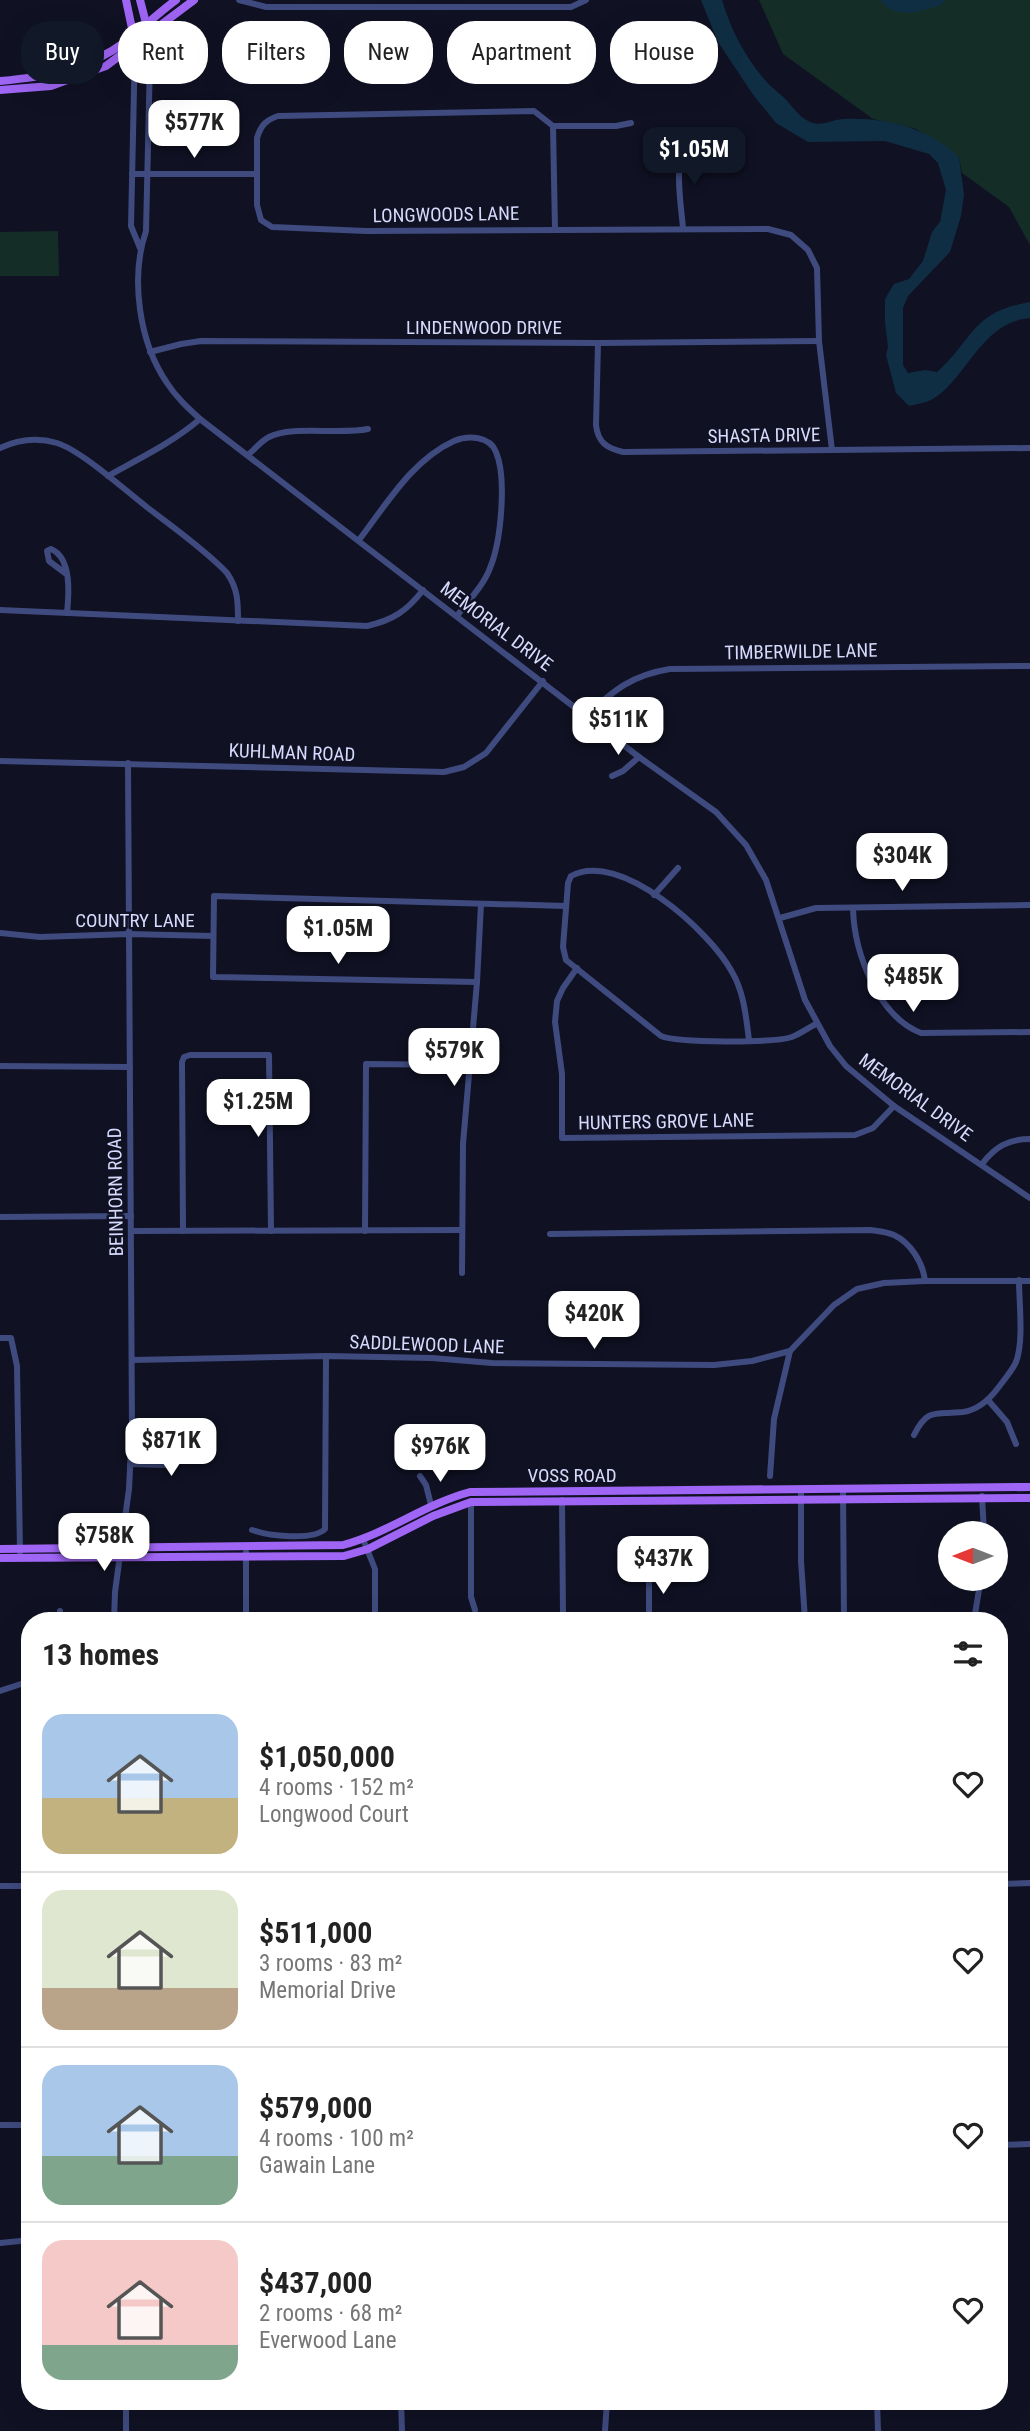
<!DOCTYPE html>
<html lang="en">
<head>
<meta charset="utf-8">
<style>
  :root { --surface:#fff; --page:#f2f2f2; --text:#222; --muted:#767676; --line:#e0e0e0; --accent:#111827 }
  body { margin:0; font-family:"Roboto Condensed",sans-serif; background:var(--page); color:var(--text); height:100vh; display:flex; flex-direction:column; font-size:26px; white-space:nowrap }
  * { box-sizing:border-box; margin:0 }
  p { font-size:23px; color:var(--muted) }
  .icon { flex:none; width:38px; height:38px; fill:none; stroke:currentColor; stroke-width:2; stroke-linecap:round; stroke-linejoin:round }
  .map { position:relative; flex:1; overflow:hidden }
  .side { position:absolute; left:21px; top:1612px; width:987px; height:798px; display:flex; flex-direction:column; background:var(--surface); border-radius:28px; box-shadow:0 7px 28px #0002 }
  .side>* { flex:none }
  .top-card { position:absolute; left:21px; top:21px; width:989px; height:63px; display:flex; gap:14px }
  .needle { width:46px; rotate:270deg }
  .fabs { position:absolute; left:938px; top:1521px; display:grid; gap:14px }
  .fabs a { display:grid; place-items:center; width:70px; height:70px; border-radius:50%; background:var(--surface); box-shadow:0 7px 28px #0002; font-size:35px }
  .price { position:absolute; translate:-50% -60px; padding:0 16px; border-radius:14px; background:#fff; color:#222; font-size:23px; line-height:46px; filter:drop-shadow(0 2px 4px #0008) }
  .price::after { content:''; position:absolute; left:50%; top:42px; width:21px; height:16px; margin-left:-10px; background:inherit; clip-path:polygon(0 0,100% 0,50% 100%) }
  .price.on { background:var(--accent); color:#fff }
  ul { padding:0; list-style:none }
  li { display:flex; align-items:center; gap:21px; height:175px; padding:0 21px }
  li+li { border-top:2px solid var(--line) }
  li span { display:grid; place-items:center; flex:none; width:196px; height:140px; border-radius:21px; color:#555 }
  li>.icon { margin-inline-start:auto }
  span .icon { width:84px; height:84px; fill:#fffc; stroke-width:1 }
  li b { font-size:30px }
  h2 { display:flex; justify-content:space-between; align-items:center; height:84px; padding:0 21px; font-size:30px }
  .tag { padding:0 24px; border-radius:28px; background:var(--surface); box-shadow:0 7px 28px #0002; font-size:24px; line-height:63px }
  .tag.on { background:var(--accent); color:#fff }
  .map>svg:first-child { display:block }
  .green { fill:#142d26 }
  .water { fill:#102e43 }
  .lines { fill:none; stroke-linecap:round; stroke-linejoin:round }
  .minor { stroke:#3f4b7f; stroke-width:6 }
  .major { stroke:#9f65f4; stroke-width:8 }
  .labels { text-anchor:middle; stroke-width:5; stroke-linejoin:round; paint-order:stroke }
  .street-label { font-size:19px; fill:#d6dafc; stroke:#101123 }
</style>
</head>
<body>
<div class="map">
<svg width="1030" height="2431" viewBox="0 0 1030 2431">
  <rect width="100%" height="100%" fill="#101123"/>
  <g class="green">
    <path d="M759 0H1030V245L1009 207 962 173 959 157 916 129 873 119 783 54Z"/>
    <path d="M58 231 59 276H0V232Z"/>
  </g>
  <g class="water">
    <path d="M701 0H722C731 30 745 57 765 80 772 89 782 94 789 103 795 110 802 120 813 123 823 126 834 119 844 119 886 117 928 128 959 157L964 195 961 216 950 252 908 296 903 308V365L908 373 925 370 937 372C976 337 970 313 1030 302V318C980 322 967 380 931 400 925 403 916 404 909 406L896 393 886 355 888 347 885 322V299L894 284 909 279 923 261 932 232 940 222 946 190 938 163 929 154 885 141 808 142 776 123 754 96 718 42Z"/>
    <path d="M880 0H945L941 5C920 11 896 21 880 0Z"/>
  </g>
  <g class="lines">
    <g class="minor">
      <path d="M239 0 266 7H571L586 0"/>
      <path d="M148 33 150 60 146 231C130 278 139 342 167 383 176 397 188 408 200 419L639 757 716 812 746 845 766 880 805 1000 830 1046 846 1066 894 1106 1030 1198"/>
      <path d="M135 44 131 226 140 248"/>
      <path d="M553 126H616L631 123"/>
      <path d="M132 174H256"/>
      <path d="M683 228C681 203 672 157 690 138"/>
      <path d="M555 229 553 126 534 111 278 116C266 120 261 125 257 138V205L261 220 272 227 366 231 768 229 791 235 808 250 817 268 819 341 832 450"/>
      <path d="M598 343 596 425C598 443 607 448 623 452L1030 448"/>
      <path d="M150 352 181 344 201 341 598 343 819 341"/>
      <path d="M0 448C19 439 37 437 57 443 82 451 126 491 148 508 175 529 204 549 227 573 238 589 238 602 238 621"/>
      <path d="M248 455C255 449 261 441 269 437 291 425 340 435 368 429"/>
      <path d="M108 476C140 458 172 443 200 419"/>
      <path d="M359 540C386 505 412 460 454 441 468 435 490 436 496 452 507 478 501 542 490 568 484 585 468 601 457 616"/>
      <path d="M65 573 49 561 47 551 51 549C72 558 69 594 67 613"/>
      <path d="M0 610 367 626C393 620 407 611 423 590"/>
      <path d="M587 715C614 690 632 675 670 669L1030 666"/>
      <path d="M0 761 444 772 464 767 486 753 543 681"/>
      <path d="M612 776 623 771 639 757"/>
      <path d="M654 895 678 868"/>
      <path d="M853 908C854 951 877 1016 921 1033L1030 1032"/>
      <path d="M780 918 816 908 1030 905"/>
      <path d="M0 933 40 937 129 934 213 936"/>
      <path d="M577 968 563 988 557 1001 555 1022 562 1074V1138L855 1135 873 1128 894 1106"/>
      <path d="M477 982 213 977 214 896 566 906"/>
      <path d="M749 1040C746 1017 744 992 732 972 711 932 619 849 571 876L568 883 563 947 566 960 661 1036C677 1043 775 1043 792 1037 800 1034 808 1028 816 1024"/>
      <path d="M0 1066 130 1067"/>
      <path d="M982 1164C995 1147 1008 1139 1030 1139"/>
      <path d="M0 1217 131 1216"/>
      <path d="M132 1231 462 1230"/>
      <path d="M183 1231 182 1062 184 1057 190 1055H269L271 1231"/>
      <path d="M365 1231 366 1064 469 1065"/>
      <path d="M550 1234 871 1230C878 1231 888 1232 894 1235 911 1243 923 1263 925 1281"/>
      <path d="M462 1273 463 1144 477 982 481 904"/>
      <path d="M0 1338H11L17 1366 20 1552"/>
      <path d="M132 1360 326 1356 432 1358 492 1363 714 1365 752 1361 790 1351 834 1305 857 1289 884 1283 925 1281H1030"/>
      <path d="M988 1400 1007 1422 1016 1444"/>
      <path d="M914 1435C928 1407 936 1415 963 1412 977 1410 989 1400 998 1388 1004 1380 1012 1371 1016 1362 1024 1341 1019 1303 1019 1280"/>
      <path d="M130 1464 167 1465 176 1456 182 1442"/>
      <path d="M420 1476 426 1485 431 1505"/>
      <path d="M770 1476 774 1419 790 1351"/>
      <path d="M843 1488 844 1620"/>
      <path d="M801 1489V1561L805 1620"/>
      <path d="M982 1496 984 1533"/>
      <path d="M562 1500 563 1614"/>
      <path d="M471 1502V1597L475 1610"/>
      <path d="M252 1530C268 1536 313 1541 325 1529L326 1356"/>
      <path d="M363 1539 375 1569V1620"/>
      <path d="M60 1611V1620"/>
      <path d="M114 1620 115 1592 129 1489 132 1429 128 763"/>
      <path d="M246 1620V1552"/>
      <path d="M649 1620V1581L652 1568"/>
      <path d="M974 1620 981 1578"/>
      <path d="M0 1691 30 1681"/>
      <path d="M999 1884 1030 1883"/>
      <path d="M0 1886H30"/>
      <path d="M0 2125H30"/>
      <path d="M999 2145 1030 2144"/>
      <path d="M0 2243 30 2240"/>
      <path d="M401 2401 402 2431"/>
      <path d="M877 2401 878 2431"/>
      <path d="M126 2431V2401"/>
      <path d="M605 2431 607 2401"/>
    </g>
    <g class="major">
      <path d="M126 0 134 38"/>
      <path d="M140 0 147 27"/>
      <path d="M0 81C45 77 88 70 125 42 142 29 158 13 176 0"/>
      <path d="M0 90 51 86 106 66 194 0"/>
      <path d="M0 1549 343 1545C388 1533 425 1504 470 1492L1030 1487"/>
      <path d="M0 1558 344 1556 368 1549 433 1516 471 1502 1030 1498"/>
    </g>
  </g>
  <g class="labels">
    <g class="street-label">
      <text transform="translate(446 214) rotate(-1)" y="7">LONGWOODS LANE</text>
      <text x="484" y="334">LINDENWOOD DRIVE</text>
      <text transform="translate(764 435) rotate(-1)" y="7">SHASTA DRIVE</text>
      <text transform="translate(497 626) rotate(37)" y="7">MEMORIAL DRIVE</text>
      <text transform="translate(801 651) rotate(-1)" y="7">TIMBERWILDE LANE</text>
      <text transform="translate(292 752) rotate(2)" y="7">KUHLMAN ROAD</text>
      <text x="135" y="927">COUNTRY LANE</text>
      <text transform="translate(916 1097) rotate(36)" y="7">MEMORIAL DRIVE</text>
      <text transform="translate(666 1121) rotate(-1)" y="7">HUNTERS GROVE LANE</text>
      <text transform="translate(115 1192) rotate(-91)" y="7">BEINHORN ROAD</text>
      <text transform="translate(427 1344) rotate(2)" y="7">SADDLEWOOD LANE</text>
      <text x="572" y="1482">VOSS ROAD</text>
    </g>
  </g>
</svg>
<div class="fabs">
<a><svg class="needle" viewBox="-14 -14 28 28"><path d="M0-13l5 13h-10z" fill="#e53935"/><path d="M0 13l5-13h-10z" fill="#767676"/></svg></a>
</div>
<b class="price" style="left:194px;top:160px">$577K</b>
<b class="price on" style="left:694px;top:187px">$1.05M</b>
<b class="price" style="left:618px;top:757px">$511K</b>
<b class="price" style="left:902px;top:893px">$304K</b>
<b class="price" style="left:338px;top:966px">$1.05M</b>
<b class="price" style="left:913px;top:1014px">$485K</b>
<b class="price" style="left:454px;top:1088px">$579K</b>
<b class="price" style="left:258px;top:1139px">$1.25M</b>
<b class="price" style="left:594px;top:1351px">$420K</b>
<b class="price" style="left:171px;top:1478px">$871K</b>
<b class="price" style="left:440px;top:1484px">$976K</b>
<b class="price" style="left:104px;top:1573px">$758K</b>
<b class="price" style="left:663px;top:1596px">$437K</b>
<div class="top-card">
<a class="tag on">Buy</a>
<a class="tag">Rent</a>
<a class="tag">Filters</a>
<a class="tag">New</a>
<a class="tag">Apartment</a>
<a class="tag">House</a>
</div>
<section class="side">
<h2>13 homes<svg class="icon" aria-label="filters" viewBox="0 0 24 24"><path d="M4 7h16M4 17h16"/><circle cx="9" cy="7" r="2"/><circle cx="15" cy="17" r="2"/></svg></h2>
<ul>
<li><span style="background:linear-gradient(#a9c7e8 60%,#c2b280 0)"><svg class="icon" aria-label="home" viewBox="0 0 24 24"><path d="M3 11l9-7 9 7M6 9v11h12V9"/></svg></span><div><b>$1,050,000</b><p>4 rooms · 152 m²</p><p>Longwood Court</p></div><svg class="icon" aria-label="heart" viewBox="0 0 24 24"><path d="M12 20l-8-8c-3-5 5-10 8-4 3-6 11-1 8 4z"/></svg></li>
<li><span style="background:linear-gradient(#dfe7d0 70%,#b9a48a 0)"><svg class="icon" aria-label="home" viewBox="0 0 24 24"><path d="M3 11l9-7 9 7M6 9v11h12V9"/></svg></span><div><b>$511,000</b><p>3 rooms · 83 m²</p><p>Memorial Drive</p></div><svg class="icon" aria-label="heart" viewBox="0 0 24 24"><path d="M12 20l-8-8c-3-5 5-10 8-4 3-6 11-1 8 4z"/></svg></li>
<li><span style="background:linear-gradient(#a9c7e8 65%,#7fa58c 0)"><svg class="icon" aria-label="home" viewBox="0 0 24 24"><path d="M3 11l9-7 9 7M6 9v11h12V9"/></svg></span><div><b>$579,000</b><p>4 rooms · 100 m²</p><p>Gawain Lane</p></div><svg class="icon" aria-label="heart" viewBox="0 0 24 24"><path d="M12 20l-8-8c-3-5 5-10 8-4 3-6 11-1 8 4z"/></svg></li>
<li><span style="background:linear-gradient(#f6c9c9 75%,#7fa58c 0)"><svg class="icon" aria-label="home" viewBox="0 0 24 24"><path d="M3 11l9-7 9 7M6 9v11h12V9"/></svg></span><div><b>$437,000</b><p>2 rooms · 68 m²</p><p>Everwood Lane</p></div><svg class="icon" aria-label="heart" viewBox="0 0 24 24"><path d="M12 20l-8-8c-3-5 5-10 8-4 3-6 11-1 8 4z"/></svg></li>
</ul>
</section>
</div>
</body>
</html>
